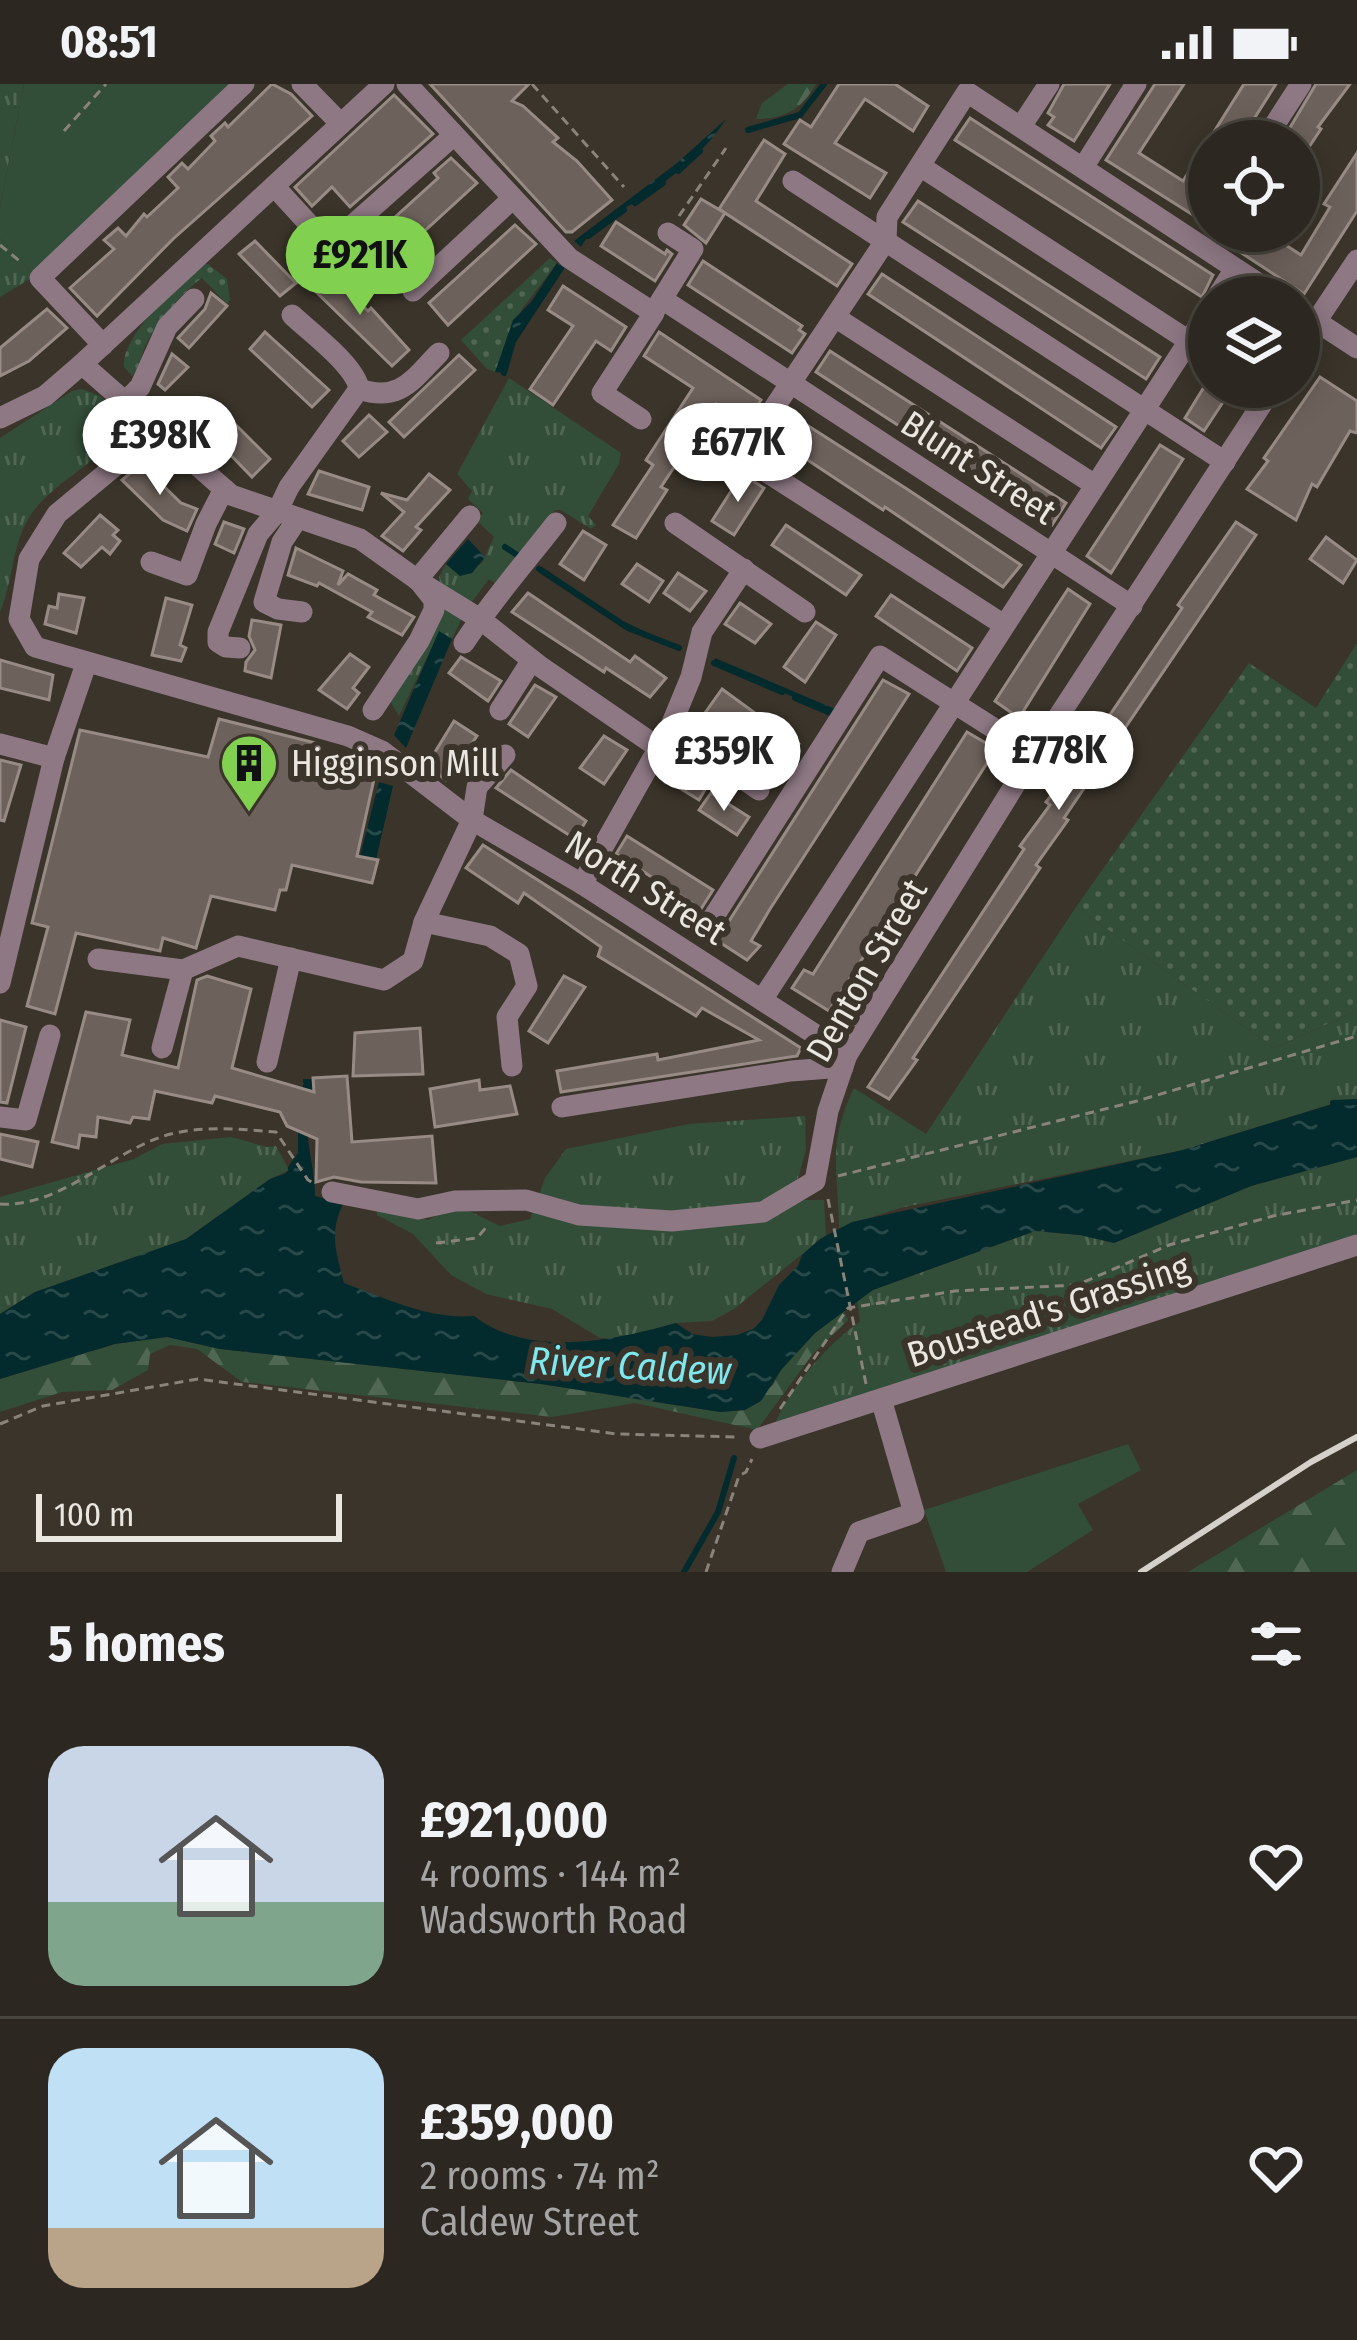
<!DOCTYPE html>
<html lang="en">
<head>
<meta charset="utf-8">
<style>
  :root { --surface:#2c2720; --page:#342f29; --text:#f1f3f6; --muted:#a6a5a5; --line:#48443e; --accent:#81d050 }
  body { margin:0; font-family:"Fira Sans Condensed",sans-serif; background:var(--page); color:var(--text); height:100vh; display:flex; flex-direction:column; font-size:45px; white-space:nowrap }
  * { box-sizing:border-box; margin:0 }
  p { font-size:39px; color:var(--muted) }
  .icon { flex:none; width:66px; height:66px; fill:none; stroke:currentColor; stroke-width:2; stroke-linecap:round; stroke-linejoin:round }
  .map { position:relative; height:1488px; overflow:hidden }
  .side { display:flex; flex-direction:column; background:var(--surface); flex:1 }
  .side>* { flex:none }
  .buttons { position:absolute; left:1188px; top:36px; display:grid; gap:24px }
  .buttons a { display:grid; place-items:center; width:132px; height:132px; border-radius:50%; background:var(--surface); box-shadow:0 6px 30px #0003,0 0 0 3px var(--line); font-size:60px }
  .scale { position:absolute; left:36px; bottom:30px; width:306px; box-sizing:border-box; padding-left:12px; border:6px solid #eae6e0; border-top:0; font-size:33px; line-height:42px; white-space:nowrap; color:#eae6e0; -webkit-text-stroke:9px #3a342a; paint-order:stroke }
  .price { position:absolute; translate:-50% -102px; padding:0 27px; border-radius:42px; background:#fff; color:#222; font-size:39px; line-height:78px; filter:drop-shadow(0 3px 6px #0008) }
  .price::after { content:''; position:absolute; left:50%; top:72px; width:36px; height:27px; margin-left:-18px; background:inherit; clip-path:polygon(0 0,100% 0,50% 100%) }
  .price.active { background:var(--accent); color:#111 }
  ul { padding:0; list-style:none }
  li { display:flex; align-items:center; gap:36px; height:300px; padding:0 48px }
  li+li { border-top:3px solid var(--line) }
  li span { display:grid; place-items:center; flex:none; width:336px; height:240px; border-radius:36px; color:#555 }
  li>.icon { margin-inline-start:auto }
  span .icon { width:144px; height:144px; fill:#fffc; stroke-width:1 }
  li b { font-size:51px }
  h2 { display:flex; justify-content:space-between; align-items:center; height:144px; padding:0 48px; font-size:51px }
  .status { display:flex; justify-content:space-between; align-items:center; height:84px; padding:0 60px; background:var(--surface); direction:ltr }
  .status svg { height:33px; fill:currentColor }
  .map>svg:first-child { display:block }
  .grass { fill:url(#grass-dots) }
  .forest { fill:url(#forest-firs) }
  .park { fill:url(#park-tufts) }
  .garden { fill:#324d38 }
  .water { fill:url(#water-ripples) }
  .lines { fill:none; stroke-linecap:round; stroke-linejoin:round }
  .stream { stroke:#032a2c; stroke-width:6 }
  .building { fill:#6d615b; stroke:#988b85; stroke-width:3 }
  .path { stroke:#88837b; stroke-width:3; stroke-dasharray:9 6; stroke-linecap:butt }
  .minor { stroke:#8d7884; stroke-width:21 }
  .rail { stroke:#d5d1ca; stroke-width:6 }
  .labels { text-anchor:middle; stroke-width:12; stroke-linejoin:round; paint-order:stroke }
  .street-label { font-size:36px; fill:#eae6e0; stroke:#3a342a }
  .poi-label { font-size:36px; fill:#eae6e0; stroke:#3a342a; text-anchor:start }
  .water-label { font-size:39px; font-style:italic; fill:#7ee8ee; stroke:#3a342a }
</style>
</head>
<body>
<div class="status"><b>08:51</b><svg viewBox="0 0 49 12"><path d="M0 12V9h3v3zM5 12V6h3v6zM10 12V3h3v9zM15 12V0h3v12zM26 1h20v11H26zM47 4h2v5h-2z"/></svg></div>
<div class="map">
<svg width="1357" height="1488" viewBox="0 0 1357 1488">
  <defs>
    <pattern id="grass-dots" width="8" height="8" patternUnits="userSpaceOnUse" patternTransform="scale(3)"><rect width="8" height="8" fill="#324d38"/><path d="M2 2h.1M6 6h.1" fill="none" stroke="#506754" stroke-width="1.8" stroke-linecap="round"/></pattern>
    <pattern id="forest-firs" width="22" height="20" patternUnits="userSpaceOnUse" patternTransform="scale(3)"><rect width="22" height="20" fill="#324d38"/><path d="M5 1l3.5 6h-7zM16 11l3.5 6h-7z" fill="#506754"/></pattern>
    <pattern id="park-tufts" width="24" height="20" patternUnits="userSpaceOnUse" patternTransform="scale(3)"><rect width="24" height="20" fill="#324d38"/><path d="M3 7l-1-3M5 7V3M7 7l1-3M15 17l-1-3M17 17v-4M19 17l1-3" fill="none" stroke="#506754"/></pattern>
    <pattern id="water-ripples" width="26" height="14" patternUnits="userSpaceOnUse" patternTransform="scale(3)"><rect width="26" height="14" fill="#032a2c"/><path d="M2 4q2-2 4 0t4 0M15 11q2-2 4 0t4 0" fill="none" stroke="#28494a"/></pattern>
  </defs>
  <rect width="100%" height="100%" fill="#3a342a"/>
  <g class="grass">
    <path d="M550 174 557 179 522 225 495 288 487 285 461 256Z"/>
    <path d="M208 180 227 195 230 216 227 220 202 194C186 204 151 246 144 265 140 276 140 282 132 292L124 283C121 252 177 202 199 181Z"/>
    <path d="M1357 559V927L1274 964 1076 823 1249 579 1316 624Z"/>
  </g>
  <g class="forest">
    <path d="M788 0H816C802 25 785 35 756 35L762 19Z"/>
    <path d="M843 1225 848 1236 812 1271 757 1346 635 1319 552 1333 242 1298 197 1265 170 1261 150 1270 148 1286 112 1306 62 1308 0 1328V1295L115 1260 167 1253 220 1265 541 1300 720 1328 745 1326 773 1301 781 1286 815 1249Z"/>
    <path d="M1357 1386V1488H1188Z"/>
  </g>
  <g class="park">
    <path d="M0 0H24L0 123Z"/>
    <path d="M0 154 35 192 0 213Z"/>
    <path d="M509 294 621 369 619 380 588 432 596 441 591 445 561 426H555L496 500 489 495 465 527 452 555 439 548 399 632 389 615 441 501 439 493 446 480 460 492 482 479 494 453 477 437 483 429 468 415 472 407 457 390Z"/>
    <path d="M82 305 100 312 121 330 122 342C102 379 56 395 32 429 11 459 14 496 0 528V354L72 307Z"/>
    <path d="M1076 823 1274 964 1357 927V1018H1338L1183 1066 900 1124 839 1144C838 1086 827 1060 854 1004L926 1050Z"/>
    <path d="M805 1032 806 1066 795 1105 802 1116H824L826 1151 734 1225 712 1237 676 1239 619 1255 600 1254 552 1225 486 1210 451 1191 413 1150 377 1131V1122L428 1136 457 1121 500 1142 530 1135 545 1094 566 1065 689 1040Z"/>
    <path d="M231 1053 267 1063 276 1062 289 1086 270 1095 186 1155 35 1208 0 1230V1113L134 1075 162 1060Z"/>
    <path d="M1357 1073V1152L851 1318 804 1328 771 1351C781 1314 828 1258 860 1238L857 1215 873 1206 1035 1147 1080 1151 1114 1159 1251 1102Z"/>
  </g>
  <g class="garden">
    <path d="M24 0H230L35 192 0 154V123Z"/>
    <path d="M1128 1360 1141 1386 1078 1420 1093 1446 1027 1488H946L924 1426Z"/>
  </g>
  <g class="water">
    <path d="M726 35C707 65 678 89 649 109 625 126 596 137 581 163L574 157 677 79Z"/>
    <path d="M557 179 561 184 513 257 504 289 495 288 513 236 531 218Z"/>
    <path d="M468 455 485 473 472 489 460 492 446 480Z"/>
    <path d="M542 483 623 537 679 564 628 544 548 492 539 485Z"/>
    <path d="M439 547 452 555 406 664 394 651Z"/>
    <path d="M715 574 835 625 833 630 714 579Z"/>
    <path d="M379 698 393 702 376 776 360 772Z"/>
    <path d="M303 995H313C314 1015 306 1035 308 1054 310 1074 315 1091 315 1112L343 1120C329 1149 336 1168 344 1199 385 1214 430 1236 474 1232 530 1275 615 1256 676 1239L692 1250 712 1253 737 1251 753 1245 762 1236 779 1201 798 1182 802 1171 820 1155 852 1138 1183 1066 1339 1018H1357V1073L1251 1102 1114 1159 1080 1151 1035 1147 873 1206 815 1249 781 1286 761 1317 745 1326 720 1328 541 1300 220 1265 167 1253 115 1260 0 1295V1230L35 1208 186 1155 270 1095 286 1089 301 1070Z"/>
  </g>
  <g class="lines">
    <g class="stream">
      <path d="M748 46 800 31 824 0"/>
      <path d="M678 87 700 67"/>
      <path d="M635 119 663 99"/>
      <path d="M588 152 624 126"/>
      <path d="M504 289 513 257 561 184"/>
      <path d="M505 463 517 471"/>
      <path d="M539 485 628 544 679 564"/>
      <path d="M714 579 782 608"/>
      <path d="M795 614 833 630"/>
      <path d="M1333 1019 1357 1018"/>
      <path d="M291 1084 301 1070V1041"/>
      <path d="M684 1488 718 1428 734 1374"/>
    </g>
  </g>
  <g class="building">
    <path d="M272 0 291 10 312 32 173 155 97 232 70 204 114 165 104 156 118 144 126 152 144 130 147 133 178 104 168 93 182 79 188 85 215 57 211 52 225 39 228 43Z"/>
    <path d="M430 0H529L512 17 523 22 558 54 553 58 577 77 612 116 572 148H566Z"/>
    <path d="M839 0H895L928 22 913 47 865 15 835 59 886 89 870 114 784 60 800 36 811 43Z"/>
    <path d="M1064 0H1110L1074 57 1048 41 1054 33 1048 29Z"/>
    <path d="M1155 0H1184L1139 69 1183 97 1244 0H1276L1240 57H1209V106L1193 131 1106 76Z"/>
    <path d="M1316 0H1350L1318 43 1321 45 1299 78V57H1282Z"/>
    <path d="M394 11 433 50 350 123 332 103 312 122 295 103Z"/>
    <path d="M970 34 1213 191 1202 213 955 56Z"/>
    <path d="M764 56 785 70 756 117 852 180 837 202 719 125Z"/>
    <path d="M1357 69V127L1304 210 1208 147H1264L1301 171 1330 123 1324 120Z"/>
    <path d="M451 74 477 99 382 186 360 165 438 94 434 89Z"/>
    <path d="M701 115 725 129 706 159 684 141Z"/>
    <path d="M918 117 1160 273 1146 295 903 138Z"/>
    <path d="M616 138 665 170 667 166 672 170 655 197 601 162Z"/>
    <path d="M515 141 536 160 448 241 429 219Z"/>
    <path d="M255 157 296 199 280 212 239 170Z"/>
    <path d="M703 177 802 242 799 246 805 250 792 269 688 201Z"/>
    <path d="M325 185 368 227 371 224 409 266 392 282 309 201Z"/>
    <path d="M882 190 1116 343 1101 364 868 210Z"/>
    <path d="M563 202 626 243 611 267 596 257 553 321 530 305 573 242 548 226Z"/>
    <path d="M211 209 227 222 189 264 178 254 205 225Z"/>
    <path d="M47 225 67 244 29 277 0 292V264Z"/>
    <path d="M265 248 329 306 312 323 250 265Z"/>
    <path d="M659 248 761 316 748 336 744 333 742 336 716 320 661 403 667 406 636 454 613 441 653 381 646 376 693 304 644 272Z"/>
    <path d="M830 267 1066 419 1052 441 816 288Z"/>
    <path d="M172 270 188 283 165 306 158 300Z"/>
    <path d="M459 271 475 286 404 353 389 338Z"/>
    <path d="M1320 293 1357 317V349L1350 347 1317 403 1312 400 1296 436 1247 405 1268 377 1264 374Z"/>
    <path d="M1204 303H1233L1204 347 1185 334Z"/>
    <path d="M210 315 270 375 252 393 192 331Z"/>
    <path d="M788 329 907 405 1021 481 1003 503 885 423 883 426 773 353Z"/>
    <path d="M369 331 387 348 359 373 343 357Z"/>
    <path d="M1160 361 1183 375 1111 489 1087 472Z"/>
    <path d="M141 380 181 419 197 425 187 447 163 436 122 396Z"/>
    <path d="M319 387 369 403 362 426 308 410Z"/>
    <path d="M429 390 450 406 416 443 421 446 403 467 382 452 404 428 381 409 407 416Z"/>
    <path d="M742 390 764 404 734 451 712 437Z"/>
    <path d="M100 431 118 446 113 451 120 457 110 470 102 463 81 483 64 469Z"/>
    <path d="M224 438 244 445 234 469 215 460Z"/>
    <path d="M1236 438 1256 451 1064 734 1068 736 1036 781 1040 784 913 974 917 976 889 1015 868 1003 1024 765 1020 762 1050 721 1046 718 1076 681 1182 524 1178 521Z"/>
    <path d="M786 441 861 491 846 511 772 461Z"/>
    <path d="M583 447 606 461 584 496 560 480Z"/>
    <path d="M1326 453 1357 476 1343 499 1310 475Z"/>
    <path d="M296 464 343 487 338 501 348 490 377 506 374 511 414 533 402 551 368 533 372 528 319 499 317 502 288 491Z"/>
    <path d="M637 480 663 497 649 518 622 500Z"/>
    <path d="M678 489 706 507 690 527 664 509Z"/>
    <path d="M1068 505 1090 520 1019 634 995 617Z"/>
    <path d="M528 509 630 578 635 572 666 594 650 613 606 584 604 588 512 528Z"/>
    <path d="M59 510 84 514 76 549 45 540 49 522 57 524Z"/>
    <path d="M891 511 972 564 957 587 876 532Z"/>
    <path d="M166 514 192 521 180 561 186 564 181 577 152 571Z"/>
    <path d="M740 519 771 540 755 559 725 540Z"/>
    <path d="M252 536 281 541 271 594 245 587 246 578 255 566 249 552Z"/>
    <path d="M816 538 836 551 805 598 784 583Z"/>
    <path d="M350 570 369 583 353 604 359 609 347 625 319 606Z"/>
    <path d="M461 573 501 597 488 617 449 589Z"/>
    <path d="M0 576 53 591 49 616 0 604Z"/>
    <path d="M883 596 909 610 770 825 751 857 760 862 747 876 713 854 722 848Z"/>
    <path d="M535 601 556 613 528 653 509 640Z"/>
    <path d="M722 605 755 629 752 633 799 660 785 683 727 643 717 657 695 643Z"/>
    <path d="M219 635 320 660 318 671 376 686 357 772 378 776 372 799 292 781 286 806H280L275 826 211 812 196 864 163 854 160 867 76 849 55 930 27 922 48 843 32 839 80 646 208 673Z"/>
    <path d="M454 637 477 652 446 696 427 681Z"/>
    <path d="M967 648 996 665 829 927 792 904 804 886 813 890Z"/>
    <path d="M604 652 627 666 604 700 580 684Z"/>
    <path d="M672 674 710 697 699 716 660 692Z"/>
    <path d="M0 676 21 681 4 737 0 736Z"/>
    <path d="M511 686 586 737 575 755 496 704Z"/>
    <path d="M711 709 749 733 737 751 699 726Z"/>
    <path d="M627 752 713 806 701 825 616 770Z"/>
    <path d="M483 761 801 964 797 972 561 1008 557 987 657 970 658 976 759 956 702 924 696 932 598 872 601 863 524 809 518 819 466 784Z"/>
    <path d="M207 892 251 905 232 984 314 1008 313 994 347 992 352 1058 432 1052 436 1099 361 1098 334 1093 316 1098 317 1055 287 1042 280 1028 215 1012 212 1019 155 1007 149 1035 133 1033 130 1039 98 1033 96 1053 80 1051 78 1064 52 1058 86 928 130 936 122 971 178 984 197 896Z"/>
    <path d="M564 892 585 903 548 959 529 947Z"/>
    <path d="M0 936 26 943 7 1019 0 1018Z"/>
    <path d="M420 944 423 990 353 992 355 949Z"/>
    <path d="M479 996 480 1006 510 1002 517 1030 435 1043 430 1005Z"/>
    <path d="M0 1050 38 1058 32 1083 0 1075Z"/>
  </g>
  <g class="lines">
    <g class="path">
      <path d="M532 0 624 103"/>
      <path d="M64 47 106 0"/>
      <path d="M679 132 726 64"/>
      <path d="M0 161 22 179"/>
      <path d="M838 1092 1137 1017 1357 952"/>
      <path d="M828 1115 866 1300"/>
      <path d="M0 1120C59 1124 110 1069 164 1052 200 1041 239 1045 276 1048L308 1096 315 1100"/>
      <path d="M436 1159 477 1154 489 1140"/>
      <path d="M780 1325 848 1224 955 1207 1077 1201 1169 1161 1273 1132 1357 1116"/>
      <path d="M0 1340 43 1322 198 1295 617 1350 739 1353"/>
      <path d="M706 1488 739 1392 746 1388 752 1375"/>
    </g>
    <g class="minor">
      <path d="M302 0 341 40"/>
      <path d="M407 0 569 174 654 229 602 309 641 335"/>
      <path d="M1022 41 1049 0"/>
      <path d="M1264 57 1301 0"/>
      <path d="M920 82 1189 257"/>
      <path d="M1084 82 1136 0"/>
      <path d="M793 97 1225 378"/>
      <path d="M274 102 329 162 453 52"/>
      <path d="M413 207 512 115"/>
      <path d="M1217 213 1235 185"/>
      <path d="M662 215 1132 522"/>
      <path d="M657 223 693 165 668 149"/>
      <path d="M1299 226 1357 264"/>
      <path d="M835 233 1095 401"/>
      <path d="M103 261 40 194 244 0"/>
      <path d="M1299 263 1357 176"/>
      <path d="M82 280 231 411 360 455 419 497 434 516V526L419 557 373 626"/>
      <path d="M359 305C400 319 413 295 439 269"/>
      <path d="M125 318 140 303 167 243 194 215"/>
      <path d="M0 334 45 312 82 280 384 0"/>
      <path d="M157 347 57 430 29 475 19 535 35 563 348 652 382 667 472 736 582 800 847 971"/>
      <path d="M298 434 282 458 264 518 278 525 302 528"/>
      <path d="M675 439 805 528"/>
      <path d="M151 478 187 491 206 440 224 405"/>
      <path d="M417 496 470 432"/>
      <path d="M428 503 480 535 541 583 659 664"/>
      <path d="M1004 541 742 372 886 156 887 133 967 8 1279 213"/>
      <path d="M464 559C492 516 525 479 556 439"/>
      <path d="M240 564 226 563 218 558V548L258 450 277 428 289 403 359 305C356 282 310 248 292 231"/>
      <path d="M500 626 532 576"/>
      <path d="M670 644 759 706"/>
      <path d="M0 660 54 674"/>
      <path d="M582 800 670 644 691 593 702 548 744 485"/>
      <path d="M424 838 490 852 519 870 527 902 507 933 512 982"/>
      <path d="M709 840 880 572 1034 670"/>
      <path d="M98 875 183 886 238 862 384 896 413 877 424 838 472 736 477 703 505 671"/>
      <path d="M0 899 54 674 86 580"/>
      <path d="M762 916 1209 226"/>
      <path d="M162 964 183 886"/>
      <path d="M267 978 291 874"/>
      <path d="M562 1023 791 987 843 983"/>
      <path d="M0 1033 26 1036 50 951"/>
      <path d="M332 1108 418 1125 455 1117 526 1116 579 1131 672 1137 763 1128 815 1097 828 1027 847 971 1034 670 1273 303"/>
      <path d="M760 1354 1357 1161"/>
      <path d="M842 1488 859 1448 914 1429 881 1315"/>
    </g>
    <path class="rail" d="M1141 1488 1311 1378 1357 1353"/>
  </g>
  <defs>
    <g id="building-pin" transform="scale(3)"><path d="M0 17L-7.5 6A9.5 9.5 0 1 1 7.5 6Z" fill="#81d050" stroke="#3a342a"/><path d="M-4-6H4V6H1V3H-1V6H-4ZM-2.5-4.3h1.7v1.8h-1.7ZM.8-4.3h1.7v1.8H.8ZM-2.5-1h1.7V.8h-1.7ZM.8-1h1.7V.8H.8Z" fill="#111"/></g>
  </defs>
  <g fill-rule="evenodd">
    <use href="#building-pin" x="249" y="679"/>
  </g>
  <g class="labels">
    <g class="street-label">
      <text transform="translate(979 383) rotate(33)" y="13">Blunt Street</text>
      <text transform="translate(646 803) rotate(32)" y="13">North Street</text>
      <text transform="translate(866 886) rotate(-60)" y="13">Denton Street</text>
      <text transform="translate(1048 1226) rotate(-18)" y="13">Boustead's Grassing</text>
    </g>
    <g class="poi-label">
      <text x="291" y="692">Higginson Mill</text>
    </g>
    <g class="water-label">
      <text transform="translate(630 1281) rotate(3)" y="14">River Caldew</text>
    </g>
  </g>
</svg>
<div class="buttons">
<a><svg class="icon" aria-label="locate" viewBox="0 0 24 24"><circle cx="12" cy="12" r="6"/><path d="M12 2v4M12 18v4M2 12h4M18 12h4"/></svg></a>
<a><svg class="icon" aria-label="layers" viewBox="0 0 24 24"><path d="M12 4l9 5-9 5-9-5zM3 14l9 5 9-5"/></svg></a>
</div>
<div class="scale">100 m</div>
<b class="price active" style="left:360px;top:234px">£921K</b>
<b class="price" style="left:160px;top:414px">£398K</b>
<b class="price" style="left:738px;top:421px">£677K</b>
<b class="price" style="left:1059px;top:729px">£778K</b>
<b class="price" style="left:724px;top:730px">£359K</b>
</div>
<section class="side">
<h2>5 homes<svg class="icon" aria-label="filters" viewBox="0 0 24 24"><path d="M4 7h16M4 17h16"/><circle cx="9" cy="7" r="2"/><circle cx="15" cy="17" r="2"/></svg></h2>
<ul>
<li><span style="background:linear-gradient(#c9d6e8 65%,#7fa58c 0)"><svg class="icon" aria-label="home" viewBox="0 0 24 24"><path d="M3 11l9-7 9 7M6 9v11h12V9"/></svg></span><div><b>£921,000</b><p>4 rooms · 144 m²</p><p>Wadsworth Road</p></div><svg class="icon" aria-label="heart" viewBox="0 0 24 24"><path d="M12 20l-8-8c-3-5 5-10 8-4 3-6 11-1 8 4z"/></svg></li>
<li><span style="background:linear-gradient(#bfe0f5 75%,#b9a48a 0)"><svg class="icon" aria-label="home" viewBox="0 0 24 24"><path d="M3 11l9-7 9 7M6 9v11h12V9"/></svg></span><div><b>£359,000</b><p>2 rooms · 74 m²</p><p>Caldew Street</p></div><svg class="icon" aria-label="heart" viewBox="0 0 24 24"><path d="M12 20l-8-8c-3-5 5-10 8-4 3-6 11-1 8 4z"/></svg></li>
</ul>
</section>
</body>
</html>
